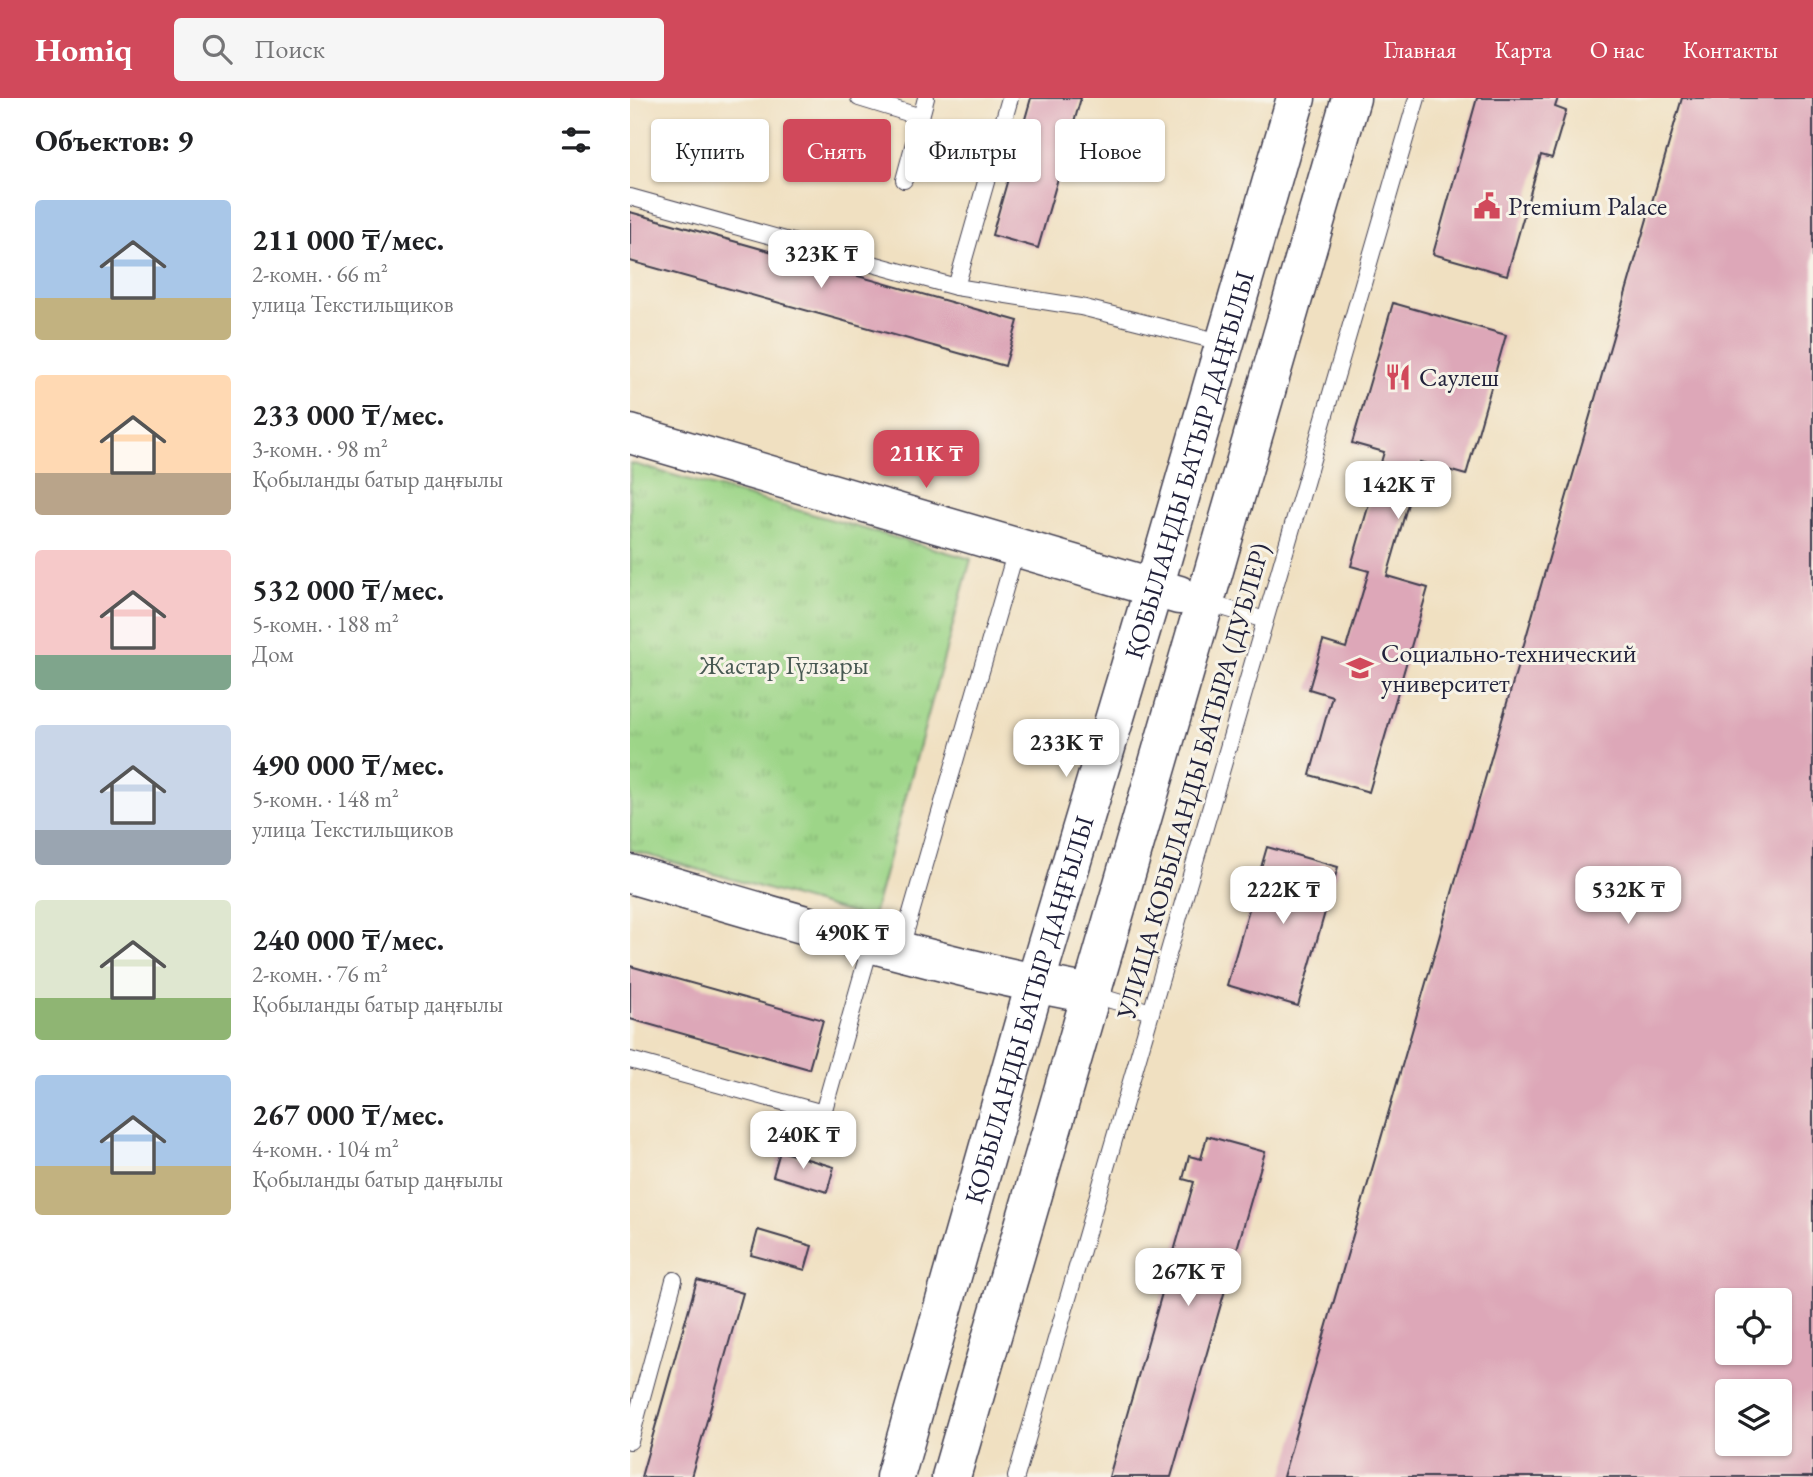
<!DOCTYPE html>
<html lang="ru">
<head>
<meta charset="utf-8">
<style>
  :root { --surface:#fff; --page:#f6f6f6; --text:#202124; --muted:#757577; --accent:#d1495b }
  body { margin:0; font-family:"EB Garamond",serif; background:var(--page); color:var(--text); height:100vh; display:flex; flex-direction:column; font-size:26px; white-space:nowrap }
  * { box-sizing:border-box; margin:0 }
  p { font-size:23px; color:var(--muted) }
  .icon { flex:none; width:38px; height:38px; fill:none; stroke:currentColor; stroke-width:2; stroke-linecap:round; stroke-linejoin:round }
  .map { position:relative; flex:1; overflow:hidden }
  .details { display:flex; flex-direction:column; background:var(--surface); width:630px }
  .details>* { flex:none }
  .hud { position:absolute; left:21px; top:21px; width:665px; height:63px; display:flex; gap:14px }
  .buttons { position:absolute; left:1085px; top:1190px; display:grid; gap:14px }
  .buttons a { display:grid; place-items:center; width:77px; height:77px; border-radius:7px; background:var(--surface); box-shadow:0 2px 5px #0004; font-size:35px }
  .price { position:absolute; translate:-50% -60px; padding:0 16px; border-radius:14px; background:#fff; color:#222; font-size:23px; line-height:46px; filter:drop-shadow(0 2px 4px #0008) }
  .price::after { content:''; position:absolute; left:50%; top:42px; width:21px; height:16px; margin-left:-10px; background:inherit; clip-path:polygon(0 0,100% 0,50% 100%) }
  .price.active { background:var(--accent); color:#fff }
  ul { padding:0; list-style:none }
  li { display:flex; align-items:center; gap:21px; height:175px; padding:0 35px }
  li span { display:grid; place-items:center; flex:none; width:196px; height:140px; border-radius:7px; color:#555 }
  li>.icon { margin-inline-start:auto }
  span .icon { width:84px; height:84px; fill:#fffc; stroke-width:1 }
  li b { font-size:30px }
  h2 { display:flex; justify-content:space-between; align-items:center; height:84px; padding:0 35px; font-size:30px }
  .pill { padding:0 24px; border-radius:7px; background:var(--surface); box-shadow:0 2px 5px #0004; font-size:24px; line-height:63px }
  .pill.active { background:var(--accent); color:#fff }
  header { display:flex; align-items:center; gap:42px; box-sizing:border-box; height:98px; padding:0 35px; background:var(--accent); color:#fff }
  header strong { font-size:33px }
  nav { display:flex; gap:38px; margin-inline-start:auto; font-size:24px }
  .search { width:490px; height:63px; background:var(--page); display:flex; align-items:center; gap:18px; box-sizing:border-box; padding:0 24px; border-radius:7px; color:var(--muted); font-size:26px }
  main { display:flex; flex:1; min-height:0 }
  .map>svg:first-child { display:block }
  .park { fill:url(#park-tufts); stroke:#607c62; stroke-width:2 }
  .building { fill:#dda7b8; fill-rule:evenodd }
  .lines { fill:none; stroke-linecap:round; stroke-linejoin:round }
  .lane-casing { stroke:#413e4f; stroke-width:18 }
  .secondary-casing { stroke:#413e4f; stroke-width:41 }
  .lane { stroke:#fff; stroke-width:16 }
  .secondary { stroke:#fff; stroke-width:38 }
  .labels { text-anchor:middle; stroke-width:6; stroke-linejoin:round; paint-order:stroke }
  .poi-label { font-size:26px; fill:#22223b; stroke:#f7f3e8; text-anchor:start }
  .street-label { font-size:26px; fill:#22223b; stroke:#f7f3e8 }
  .park-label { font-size:26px; fill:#475852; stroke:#f7f3e8 }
</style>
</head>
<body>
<header>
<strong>Homiq</strong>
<div class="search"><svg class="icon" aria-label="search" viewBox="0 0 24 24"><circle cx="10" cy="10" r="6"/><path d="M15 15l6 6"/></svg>Поиск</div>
<nav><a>Главная</a><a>Карта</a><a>О нас</a><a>Контакты</a></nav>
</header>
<main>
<section class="details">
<h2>Объектов: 9<svg class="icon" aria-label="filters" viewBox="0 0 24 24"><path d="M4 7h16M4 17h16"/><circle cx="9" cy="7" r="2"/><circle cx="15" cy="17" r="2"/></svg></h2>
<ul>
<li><span style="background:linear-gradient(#a9c7e8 70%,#c2b280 0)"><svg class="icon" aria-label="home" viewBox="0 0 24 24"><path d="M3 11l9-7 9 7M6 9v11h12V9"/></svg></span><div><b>211 000 ₸/мес.</b><p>2-комн. · 66 m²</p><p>улица Текстильщиков</p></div></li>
<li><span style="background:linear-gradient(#ffd9b3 70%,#b9a48a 0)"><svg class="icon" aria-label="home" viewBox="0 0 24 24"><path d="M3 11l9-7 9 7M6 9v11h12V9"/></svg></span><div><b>233 000 ₸/мес.</b><p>3-комн. · 98 m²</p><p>Қобыланды батыр даңғылы</p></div></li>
<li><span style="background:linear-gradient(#f6c9c9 75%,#7fa58c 0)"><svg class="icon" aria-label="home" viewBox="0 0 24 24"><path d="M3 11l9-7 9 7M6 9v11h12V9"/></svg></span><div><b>532 000 ₸/мес.</b><p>5-комн. · 188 m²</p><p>Дом</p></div></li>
<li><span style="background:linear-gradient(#c9d6e8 75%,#9aa5b1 0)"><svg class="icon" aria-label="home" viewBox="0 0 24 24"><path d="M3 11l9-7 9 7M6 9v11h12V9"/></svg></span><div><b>490 000 ₸/мес.</b><p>5-комн. · 148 m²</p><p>улица Текстильщиков</p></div></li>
<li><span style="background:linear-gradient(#dfe7d0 70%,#8fb573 0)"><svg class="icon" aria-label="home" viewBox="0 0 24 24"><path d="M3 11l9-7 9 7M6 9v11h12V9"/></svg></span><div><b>240 000 ₸/мес.</b><p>2-комн. · 76 m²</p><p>Қобыланды батыр даңғылы</p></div></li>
<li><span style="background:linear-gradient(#a9c7e8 65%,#c2b280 0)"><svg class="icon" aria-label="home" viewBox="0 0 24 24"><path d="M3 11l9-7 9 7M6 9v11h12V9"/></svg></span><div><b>267 000 ₸/мес.</b><p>4-комн. · 104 m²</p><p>Қобыланды батыр даңғылы</p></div></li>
</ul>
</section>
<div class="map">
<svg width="1183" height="1379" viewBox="0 0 1183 1379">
  <defs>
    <pattern id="park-tufts" width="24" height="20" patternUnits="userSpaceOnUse" patternTransform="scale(1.75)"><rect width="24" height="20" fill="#9dd588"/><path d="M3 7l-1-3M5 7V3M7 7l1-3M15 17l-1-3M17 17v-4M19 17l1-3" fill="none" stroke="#87b776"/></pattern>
  </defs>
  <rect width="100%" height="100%" fill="#f7f3e8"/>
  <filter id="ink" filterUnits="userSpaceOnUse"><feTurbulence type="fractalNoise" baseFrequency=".0143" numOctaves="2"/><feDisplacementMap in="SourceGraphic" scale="14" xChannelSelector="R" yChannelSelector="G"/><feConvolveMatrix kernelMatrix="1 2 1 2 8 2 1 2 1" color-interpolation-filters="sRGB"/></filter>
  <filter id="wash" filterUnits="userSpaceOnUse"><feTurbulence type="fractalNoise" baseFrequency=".00686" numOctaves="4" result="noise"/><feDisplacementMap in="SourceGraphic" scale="28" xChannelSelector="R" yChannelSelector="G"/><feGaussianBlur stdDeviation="1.57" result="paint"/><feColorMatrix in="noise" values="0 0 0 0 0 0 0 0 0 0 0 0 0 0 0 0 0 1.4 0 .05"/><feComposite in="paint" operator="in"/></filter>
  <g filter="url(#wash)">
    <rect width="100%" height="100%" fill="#f0e0c1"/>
    <path class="park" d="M0 365 341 461 242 821 0 752Z"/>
    <g id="blocks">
      <g class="building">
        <path d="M401 0H451L408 150 362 137Z"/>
        <path d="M847 0H928L925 9 936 13 922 60 911 57 877 177 803 156Z"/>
        <path d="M1052 0H1183V1379H653ZM1097 1202H1150V1255H1097ZM1097 1293H1150V1346H1097Z"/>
        <path d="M0 114 388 223 375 268 0 163Z"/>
        <path d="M763 205 876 237 836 377 790 364 757 478 798 490 739 694 680 677 702 598 679 591 693 543 716 550 739 473 721 468 754 354 722 345Z"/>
        <path d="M637 749 708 769 668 908 597 887Z"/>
        <path d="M0 868 193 922 179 971 0 921Z"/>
        <path d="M577 1038 635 1054 541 1379H479L564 1084 553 1081 559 1058 571 1061Z"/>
        <path d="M150 1053 204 1069 197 1094 143 1078Z"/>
        <path d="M128 1132 182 1148 175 1172 121 1157Z"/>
        <path d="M67 1182 113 1195 61 1379H11Z"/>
      </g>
    </g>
  </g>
  <g filter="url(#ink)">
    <use href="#blocks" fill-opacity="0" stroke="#413e4f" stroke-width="2"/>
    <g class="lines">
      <g class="lane-casing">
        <g id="lane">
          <path d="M229 0 291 19"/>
          <path d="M274 82 296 0"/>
          <path d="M0 99 326 189 451 209 595 245"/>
          <path d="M326 189 380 0"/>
          <path d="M575 504 635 522"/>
          <path d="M270 853 387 449"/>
          <path d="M461 896 521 914"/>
          <path d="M0 962 193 1015 241 846"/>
          <path d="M0 1343 44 1182"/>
          <path d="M386 1379 787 0"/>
        </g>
      </g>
      <g class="secondary-casing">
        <g id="secondary">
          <path d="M0 336 549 497"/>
          <path d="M0 776C152 820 305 868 461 896"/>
          <path id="s1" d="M265 1379 405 886 524 489 666 0"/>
          <path d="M321 1379 721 0"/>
        </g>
      </g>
      <use href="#lane" class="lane"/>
      <use href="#secondary" class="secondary"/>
    </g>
  </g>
  <defs>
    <g id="civic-bare" transform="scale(2.1)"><path d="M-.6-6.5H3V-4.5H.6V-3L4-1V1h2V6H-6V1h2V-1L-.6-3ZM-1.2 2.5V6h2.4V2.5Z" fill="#d1495b" stroke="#f7f3e8" stroke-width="2.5" paint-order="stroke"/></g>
    <g id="restaurant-bare" transform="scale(2.1)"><path d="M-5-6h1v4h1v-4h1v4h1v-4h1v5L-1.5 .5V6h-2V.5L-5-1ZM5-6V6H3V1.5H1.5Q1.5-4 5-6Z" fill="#d1495b" stroke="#f7f3e8" stroke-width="2.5" paint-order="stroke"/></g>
    <g id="university-bare" transform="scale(2.1)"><path d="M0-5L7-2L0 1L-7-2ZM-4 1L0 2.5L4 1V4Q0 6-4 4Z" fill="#d1495b" stroke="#f7f3e8" stroke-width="2.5" paint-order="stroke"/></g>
  </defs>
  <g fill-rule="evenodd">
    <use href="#civic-bare" x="857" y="108"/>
    <use href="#restaurant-bare" x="768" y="279"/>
    <use href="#university-bare" x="730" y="570"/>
  </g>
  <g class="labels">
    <g class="poi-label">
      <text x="878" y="117">Premium Palace</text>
      <text x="789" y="288">Саулеш</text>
      <text x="751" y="564">Социально-технический<tspan x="751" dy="30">университет</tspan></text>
    </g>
    <g class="street-label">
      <text dy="9" stroke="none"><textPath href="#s1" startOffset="1054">ҚОБЫЛАНДЫ БАТЫР ДАҢҒЫЛЫ</textPath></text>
      <text transform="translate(563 683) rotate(-74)" y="9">УЛИЦА КОБЫЛАНДЫ БАТЫРА (ДУБЛЕР)</text>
      <text dy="9" stroke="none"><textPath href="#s1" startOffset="486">ҚОБЫЛАНДЫ БАТЫР ДАҢҒЫЛЫ</textPath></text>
    </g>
    <g class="park-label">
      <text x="154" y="576">Жастар Гүлзары</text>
    </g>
  </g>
</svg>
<div class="buttons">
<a><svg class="icon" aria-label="locate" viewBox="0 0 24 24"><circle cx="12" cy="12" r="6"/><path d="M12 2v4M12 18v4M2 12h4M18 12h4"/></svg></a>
<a><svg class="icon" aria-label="layers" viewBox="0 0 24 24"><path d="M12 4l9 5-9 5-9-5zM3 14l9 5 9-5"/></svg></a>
</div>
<b class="price" style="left:191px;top:192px">323K ₸</b>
<b class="price active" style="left:296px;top:392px">211K ₸</b>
<b class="price" style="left:768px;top:423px">142K ₸</b>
<b class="price" style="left:436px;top:681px">233K ₸</b>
<b class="price" style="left:653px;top:828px">222K ₸</b>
<b class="price" style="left:998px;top:828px">532K ₸</b>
<b class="price" style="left:222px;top:871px">490K ₸</b>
<b class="price" style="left:173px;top:1073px">240K ₸</b>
<b class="price" style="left:558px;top:1210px">267K ₸</b>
<div class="hud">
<a class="pill">Купить</a>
<a class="pill active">Снять</a>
<a class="pill">Фильтры</a>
<a class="pill">Новое</a>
</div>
</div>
</main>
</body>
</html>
